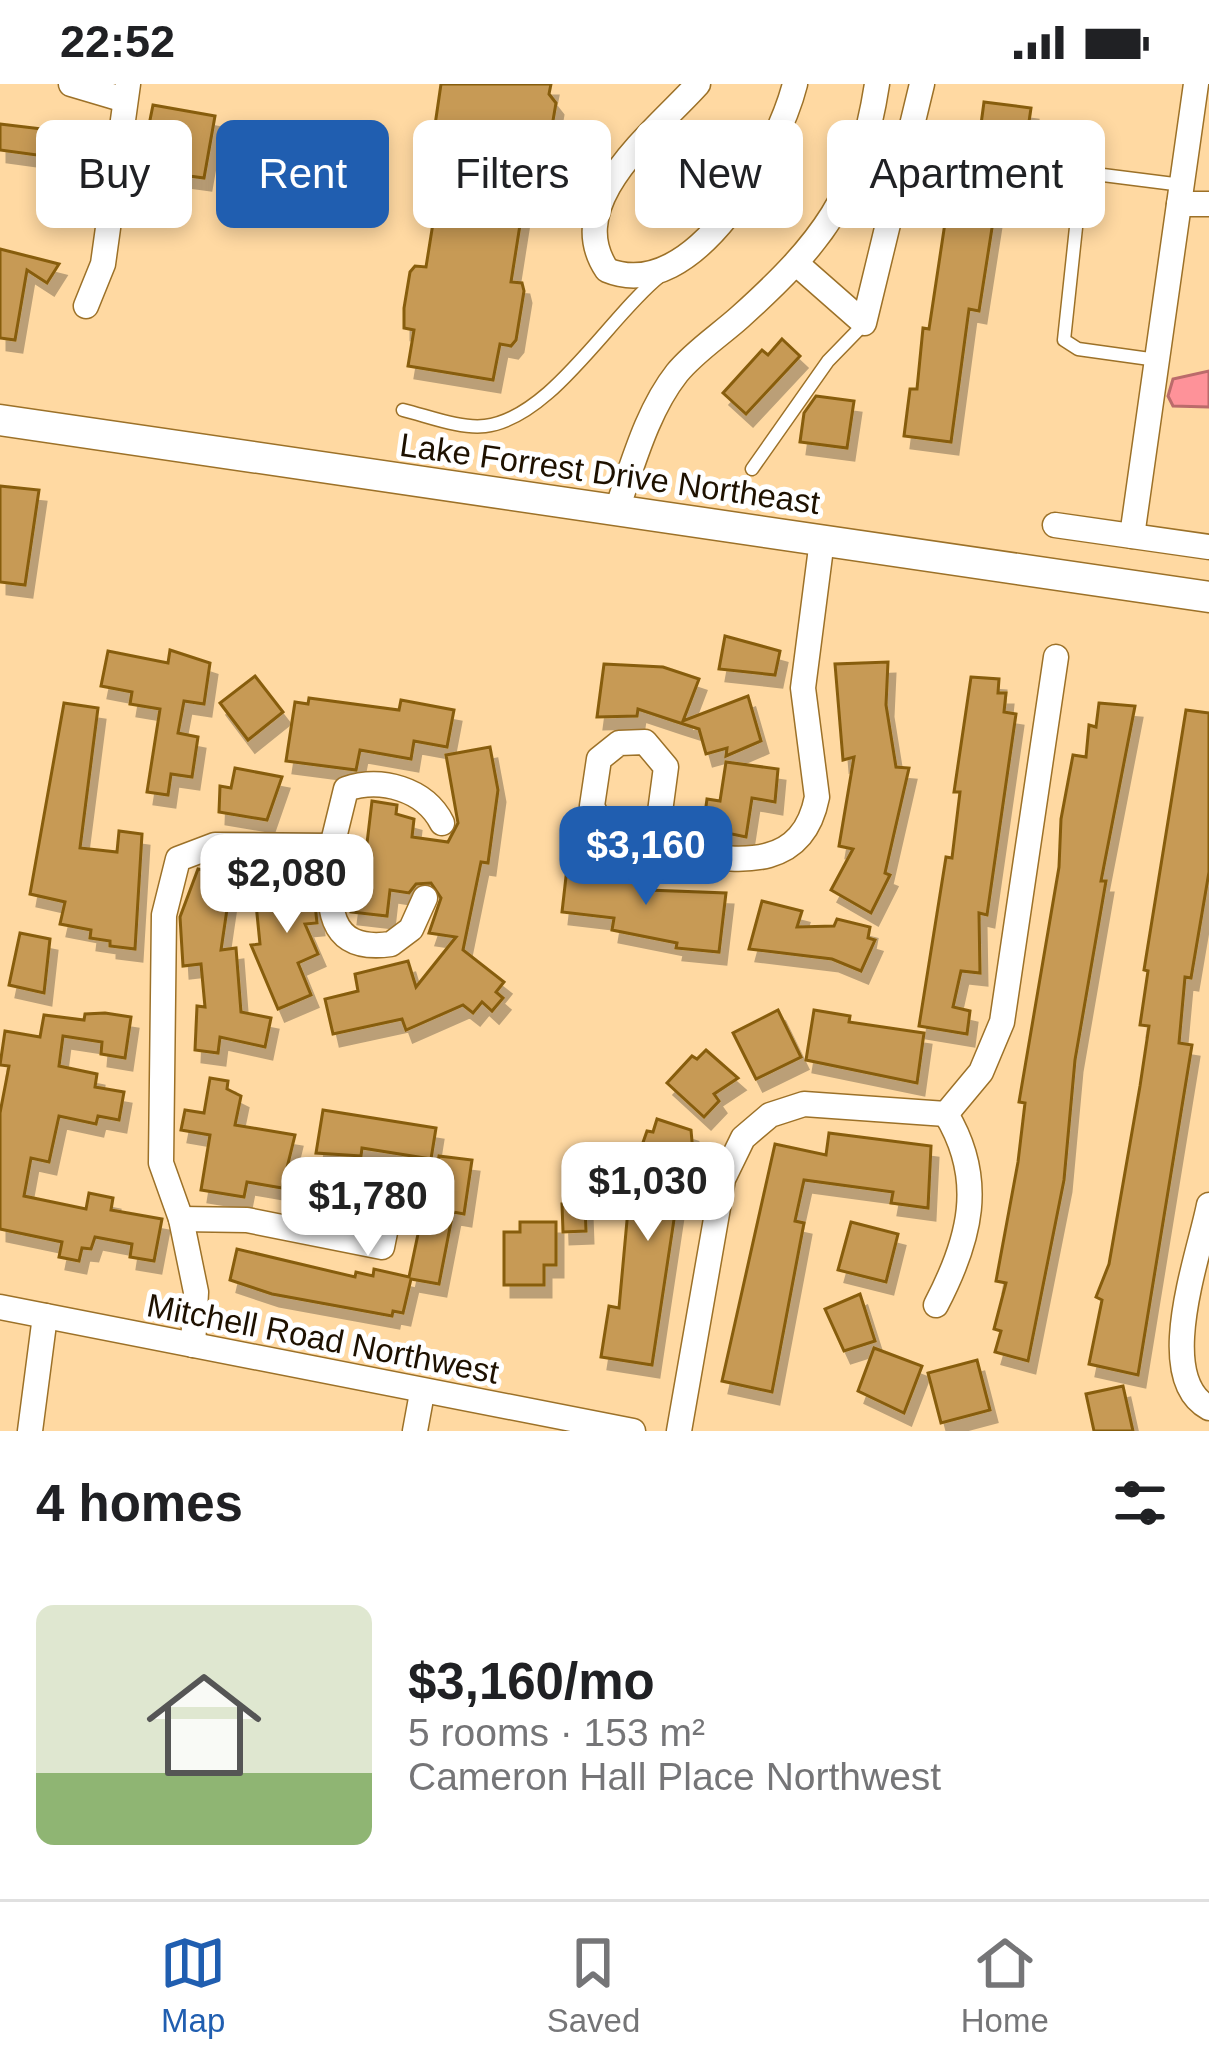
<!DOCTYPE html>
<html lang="en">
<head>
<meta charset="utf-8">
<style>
  :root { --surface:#fff; --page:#f2f2f2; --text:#202124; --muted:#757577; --line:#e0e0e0; --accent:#205eb0 }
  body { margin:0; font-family:Helvetica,sans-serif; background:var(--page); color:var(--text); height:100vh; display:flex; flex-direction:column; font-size:45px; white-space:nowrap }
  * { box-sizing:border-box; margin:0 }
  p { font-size:39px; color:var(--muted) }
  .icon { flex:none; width:66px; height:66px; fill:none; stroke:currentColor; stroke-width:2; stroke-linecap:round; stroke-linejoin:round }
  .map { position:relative; height:1347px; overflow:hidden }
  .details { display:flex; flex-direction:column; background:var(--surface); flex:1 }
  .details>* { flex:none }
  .hud { position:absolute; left:36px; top:36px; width:1137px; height:108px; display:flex; gap:24px }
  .price { position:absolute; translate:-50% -102px; padding:0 27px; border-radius:24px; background:#fff; color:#222; font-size:39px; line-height:78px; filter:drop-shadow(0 3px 6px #0008) }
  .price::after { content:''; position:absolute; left:50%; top:72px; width:36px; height:27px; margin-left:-18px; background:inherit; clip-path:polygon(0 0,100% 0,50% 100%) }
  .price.selected { background:var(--accent); color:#fff }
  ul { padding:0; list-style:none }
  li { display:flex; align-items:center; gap:36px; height:300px; padding:0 36px }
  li+li { border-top:3px solid var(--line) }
  li span { display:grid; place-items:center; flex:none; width:336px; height:240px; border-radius:18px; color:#555 }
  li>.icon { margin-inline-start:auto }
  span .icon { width:144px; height:144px; fill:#fffc; stroke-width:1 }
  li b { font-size:51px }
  h2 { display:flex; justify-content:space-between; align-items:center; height:144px; padding:0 36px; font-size:51px }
  .chip { padding:0 42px; border-radius:18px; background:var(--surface); box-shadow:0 6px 18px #0003; font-size:42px; line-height:108px }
  .chip.selected { background:var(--accent); color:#fff }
  .status { display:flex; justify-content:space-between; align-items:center; height:84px; padding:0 60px; background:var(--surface); direction:ltr }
  .status svg { height:33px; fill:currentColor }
  .tabs { display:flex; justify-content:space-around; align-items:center; height:168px; border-top:3px solid var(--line); background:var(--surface); font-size:33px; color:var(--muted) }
  .tabs a { display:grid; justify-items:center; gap:6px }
  .tabs .selected { color:var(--accent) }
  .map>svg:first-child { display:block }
  .water { fill:#fe9299; stroke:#bb6b6b; stroke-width:3 }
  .building { fill:#c79a55; stroke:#875d0b; stroke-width:3; filter:url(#shadow) }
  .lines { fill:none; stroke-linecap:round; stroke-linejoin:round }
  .service-casing { stroke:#9c7128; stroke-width:15 }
  .minor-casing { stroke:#9c7128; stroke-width:27 }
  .tertiary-casing { stroke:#9c7128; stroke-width:33 }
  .service { stroke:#fff; stroke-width:12 }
  .minor { stroke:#fff; stroke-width:24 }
  .tertiary { stroke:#fff; stroke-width:30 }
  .labels { text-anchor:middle; stroke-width:10; stroke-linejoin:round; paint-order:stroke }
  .street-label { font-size:33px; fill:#1e1100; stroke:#fff }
</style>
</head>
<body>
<div class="status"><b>22:52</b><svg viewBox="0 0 49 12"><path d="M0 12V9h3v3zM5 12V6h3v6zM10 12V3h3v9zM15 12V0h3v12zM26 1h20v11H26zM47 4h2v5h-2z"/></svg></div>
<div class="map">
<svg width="1209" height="1347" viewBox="0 0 1209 1347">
  <defs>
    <filter id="shadow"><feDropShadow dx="7" dy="12" stdDeviation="0" flood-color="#0004"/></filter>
  </defs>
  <rect width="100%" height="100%" fill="#ffd9a2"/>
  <path class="water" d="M1209 287V323L1173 322 1168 312 1173 295Z"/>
  <g class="building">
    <path d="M441 0H551L549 10 556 19 548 66 542 73 531 71 511 198 522 199 524 207 516 256 511 262 500 260 493 296 408 282 414 246 404 244V224L410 188 415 182 426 183 446 58 436 56 434 48Z"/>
    <path d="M984 18 1031 24 1016 128 995 125 979 227 969 225 951 358 904 352 910 305H917L923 244 929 245 948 119 970 122Z"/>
    <path d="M153 21 215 32 204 94 152 87 160 43 149 41Z"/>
    <path d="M0 40 101 52 96 79 0 66Z"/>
    <path d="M0 165 59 180 47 199 27 186 15 256 0 254Z"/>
    <path d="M782 255 800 272 746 330 723 309 762 266 768 271Z"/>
    <path d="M816 312 854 317 847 364 800 358 804 329Z"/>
    <path d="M0 402 39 406 25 501 0 498Z"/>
    <path d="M725 552 780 567 775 591 719 585Z"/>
    <path d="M170 566 210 579 204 620 184 617 178 649 198 653 192 693 171 690 168 711 147 708 160 625 130 620 132 608 101 602 108 567 168 579Z"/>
    <path d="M888 578 886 621 896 683 909 684 885 789 890 791 871 829 831 806 853 765 839 762 854 673 843 676 835 580Z"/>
    <path d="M604 580 663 583 699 595 683 637 748 612 761 657 726 672 727 664 706 670 699 645 674 637 638 625 637 632 597 633Z"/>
    <path d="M255 592 283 628 248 656 220 619Z"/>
    <path d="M971 593 999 595 998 609H1006L1004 628 1016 630 987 831 979 829 980 889 961 887 953 923 970 927 967 950 919 942 946 773 952 774 960 708H954Z"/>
    <path d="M309 614 399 626 401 616 454 626 447 663 414 657 411 675 360 666 356 686 286 677 295 618 308 620Z"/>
    <path d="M64 619 98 624 80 764 117 768 119 747 142 750 135 865 110 862V857L90 854 91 846 60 840 65 818 30 810Z"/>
    <path d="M1099 619 1135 622 1101 797H1106L1075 976 1064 1096 1028 1277 995 1268 1001 1247 994 1245 1006 1199 996 1197 1018 1078 1025 1019 1019 1018 1059 783 1061 735 1073 671 1086 673 1089 641 1096 643Z"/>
    <path d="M1186 626 1209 629V788L1191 894 1185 893 1179 959 1192 961 1138 1291 1089 1280 1102 1216 1096 1213 1109 1180 1140 1002 1149 942 1140 941 1148 887 1144 886Z"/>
    <path d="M490 663 498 706 488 779 481 778 463 866 504 898 496 908 503 914 492 927 482 918 473 929 463 921 406 946 402 935 333 950 325 915 358 907 355 890 408 877 416 903 456 853 429 849 441 814 431 799 416 800 409 809 390 806 387 832 351 828 358 775 365 776 372 717 397 721 396 730 414 735 412 753 448 758 458 739 446 671Z"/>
    <path d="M726 678 778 685 775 718 752 714 746 753 703 744 707 715 720 717Z"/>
    <path d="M235 684 282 693 267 736 219 728 220 702 231 704Z"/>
    <path d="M568 775 592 778 590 791 649 796 648 806 726 809 719 868 676 864 677 859 612 846 614 834 562 828Z"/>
    <path d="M311 782 317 839 305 840 318 870 298 879 311 911 278 925 251 861 260 860 255 810 290 807 287 784Z"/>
    <path d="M198 785 262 797 230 805 221 866 236 864 241 928 271 934 265 963 220 953 218 969 195 966 197 922 205 923 201 880 183 882 180 833Z"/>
    <path d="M762 817 802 827 797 843 834 842 837 835 870 843 868 854 875 856 861 887 832 875 749 865Z"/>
    <path d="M20 849 50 855 44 909 9 901Z"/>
    <path d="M778 926 801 973 756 995 733 949Z"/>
    <path d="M814 926 850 932 849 938 924 949 917 999 806 976Z"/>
    <path d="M105 929 131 933 125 974 101 970 102 958 63 952 59 982 97 990 95 1003 124 1008 119 1036 98 1032 96 1040 59 1032 49 1078 31 1074 24 1112 86 1125 89 1109 113 1114 111 1126 162 1135 154 1177 130 1173 132 1160 95 1153 91 1165 82 1164 79 1177 59 1173 62 1158 0 1145V1029L9 982 0 981 5 947 40 953 44 931 84 936 85 930Z"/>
    <path d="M706 966 738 994 714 1010 719 1017 704 1033 667 999 692 972 697 975Z"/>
    <path d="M210 994 228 997 227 1005 241 1012 235 1041 295 1051 282 1104 247 1098 244 1113 201 1106 210 1051 181 1046 185 1026 204 1029Z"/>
    <path d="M323 1026 436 1044 431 1075 362 1064 361 1072 316 1069Z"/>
    <path d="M657 1035 691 1046 693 1068 680 1096 652 1281 601 1273 609 1222 619 1224 631 1093 647 1047 653 1048Z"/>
    <path d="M829 1049 931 1062 928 1124 891 1119 893 1108 804 1096 795 1137 804 1139 772 1308 722 1297 775 1060 826 1071Z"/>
    <path d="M439 1072 472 1076 464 1130 453 1128 439 1200 411 1195 403 1229 393 1227 392 1232 272 1210 230 1196 237 1165 355 1193 356 1188 373 1192 374 1185 409 1193 422 1131 430 1133Z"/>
    <path d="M562 1120H585L586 1147 563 1148Z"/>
    <path d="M520 1138H556V1181H544V1201H504V1148H520Z"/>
    <path d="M851 1138 898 1150 886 1198 838 1186Z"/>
    <path d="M860 1210 875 1257 844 1267 825 1225Z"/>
    <path d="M874 1264 922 1282 904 1329 858 1307Z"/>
    <path d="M977 1276 990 1326 941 1339 928 1289Z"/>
    <path d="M1123 1302 1133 1347H1094L1086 1310Z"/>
  </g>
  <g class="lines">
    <g class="service-casing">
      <g id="service">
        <path d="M1157 276 1078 265 1064 256 1080 106 1095 90 1182 101"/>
        <path d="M403 326C428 332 460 345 485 342 551 334 609 233 659 193"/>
        <path d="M752 385 828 277 864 240"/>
      </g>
    </g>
    <g class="minor-casing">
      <g id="minor">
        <path d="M71 0 125 16"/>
        <path d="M698 0C656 47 561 118 607 186 694 222 778 67 795 0"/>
        <path d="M1179 120H1209"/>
        <path d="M798 181 864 239 922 0"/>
        <path d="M86 222 103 180 128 0"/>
        <path d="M617 425C633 380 647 327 677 289 694 268 720 251 740 233 821 160 860 111 877 0"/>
        <path d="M1055 441 1209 463"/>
        <path d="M1132 452 1196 0"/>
        <path d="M332 762C329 811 320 870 391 860L411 845 425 814"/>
        <path d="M655 765 666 683 645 658 619 659 599 675 592 722 606 752C632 763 660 766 689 770 745 778 803 784 817 713L803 604 822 456"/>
        <path d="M946 1030 981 988 1002 938 1056 573"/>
        <path d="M1209 1121C1199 1172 1153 1294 1209 1324"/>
        <path d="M181 1135 247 1136 382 1163 394 1104 318 1089 305 1145"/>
        <path d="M936 1221C970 1156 986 1096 946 1030"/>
        <path d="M0 1223 633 1347"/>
        <path d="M193 1261 196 1208 181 1135 161 1079 164 831 178 775 215 761 332 762 346 705C381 693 425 705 442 739"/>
        <path d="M30 1347 45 1232"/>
        <path d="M415 1347 422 1309"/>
        <path d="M679 1347 723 1095 743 1054 770 1031 804 1020 946 1030"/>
      </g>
    </g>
    <g class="tertiary-casing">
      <path id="tertiary" d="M0 336 1209 513"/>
    </g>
    <use href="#service" class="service"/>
    <use href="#minor" class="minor"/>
    <use href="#tertiary" class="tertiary"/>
  </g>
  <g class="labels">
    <g class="street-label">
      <text transform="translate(610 389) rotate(8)" y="12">Lake Forrest Drive Northeast</text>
      <text transform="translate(323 1254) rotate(11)" y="12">Mitchell Road Northwest</text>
    </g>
  </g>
</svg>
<b class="price selected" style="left:646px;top:824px">$3,160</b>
<b class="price" style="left:287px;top:852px">$2,080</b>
<b class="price" style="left:648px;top:1160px">$1,030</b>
<b class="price" style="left:368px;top:1175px">$1,780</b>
<div class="hud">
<a class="chip">Buy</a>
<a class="chip selected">Rent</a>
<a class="chip">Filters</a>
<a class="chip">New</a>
<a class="chip">Apartment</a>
</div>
</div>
<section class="details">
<h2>4 homes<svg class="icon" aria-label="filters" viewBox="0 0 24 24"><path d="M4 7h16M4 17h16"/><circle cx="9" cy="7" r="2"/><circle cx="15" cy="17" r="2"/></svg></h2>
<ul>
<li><span style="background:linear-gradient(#dfe7d0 70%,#8fb573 0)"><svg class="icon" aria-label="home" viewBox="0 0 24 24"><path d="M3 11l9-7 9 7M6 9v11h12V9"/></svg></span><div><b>$3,160/mo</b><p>5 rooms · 153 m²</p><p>Cameron Hall Place Northwest</p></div></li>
</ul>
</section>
<nav class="tabs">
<a class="selected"><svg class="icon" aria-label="map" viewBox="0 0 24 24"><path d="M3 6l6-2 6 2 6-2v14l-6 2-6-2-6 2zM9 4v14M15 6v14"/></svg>Map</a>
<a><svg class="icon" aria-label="saved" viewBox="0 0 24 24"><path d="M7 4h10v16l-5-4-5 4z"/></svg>Saved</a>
<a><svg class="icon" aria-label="home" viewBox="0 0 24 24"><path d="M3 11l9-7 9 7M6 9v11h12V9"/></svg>Home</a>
</nav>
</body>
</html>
